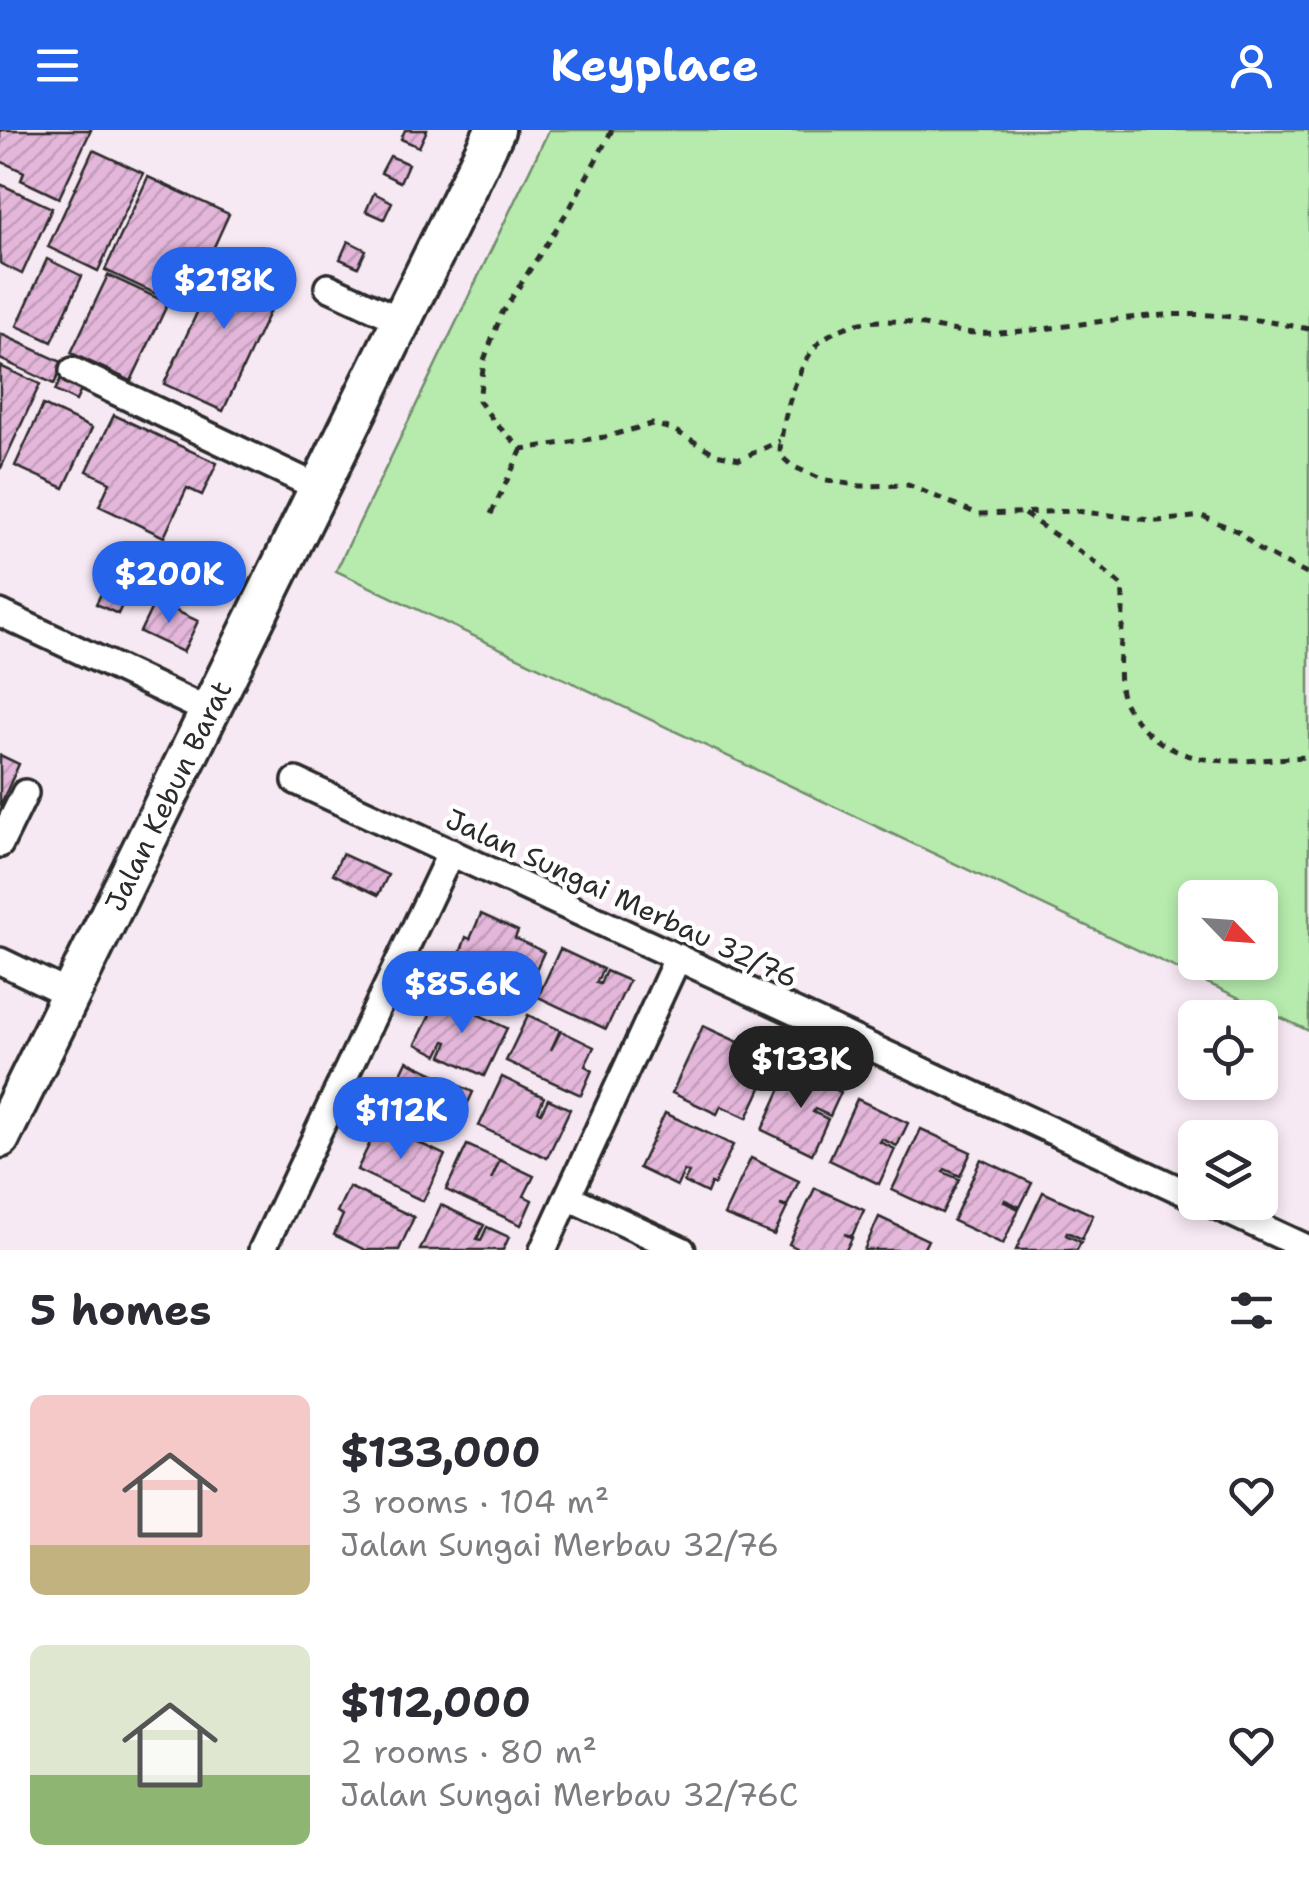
<!DOCTYPE html>
<html lang="en">
<head>
<meta charset="utf-8">
<style>
  :root { --surface:#fff; --page:#f2f2f3; --text:#2b2b33; --muted:#7c7c81; --accent:#2563eb }
  body { margin:0; font-family:"Shantell Sans",sans-serif; background:var(--page); color:var(--text); height:100vh; display:flex; flex-direction:column; font-size:38px; white-space:nowrap }
  * { box-sizing:border-box; margin:0 }
  p { font-size:32px; color:var(--muted) }
  .icon { flex:none; width:55px; height:55px; fill:none; stroke:currentColor; stroke-width:2; stroke-linecap:round; stroke-linejoin:round }
  .map { position:relative; height:1120px; overflow:hidden }
  .panel { display:flex; flex-direction:column; background:var(--surface); flex:1 }
  .panel>* { flex:none }
  .needle { width:65px; rotate:115deg }
  .buttons { position:absolute; left:1178px; top:750px; display:grid; gap:20px }
  .buttons a { display:grid; place-items:center; width:100px; height:100px; border-radius:15px; background:var(--surface); box-shadow:0 5px 15px #0003; font-size:50px }
  .price { position:absolute; translate:-50% -85px; padding:0 22px; border-radius:35px; background:var(--accent); color:#fff; font-size:32px; line-height:65px; filter:drop-shadow(0 2px 5px #0008) }
  .price::after { content:''; position:absolute; left:50%; top:60px; width:30px; height:22px; margin-left:-15px; background:inherit; clip-path:polygon(0 0,100% 0,50% 100%) }
  .price.selected { background:#222; color:#fff }
  ul { padding:0; list-style:none }
  li { display:flex; align-items:center; gap:30px; height:250px; padding:0 30px }
  li span { display:grid; place-items:center; flex:none; width:280px; height:200px; border-radius:15px; color:#555 }
  li>.icon { margin-inline-start:auto }
  span .icon { width:120px; height:120px; fill:#fffc; stroke-width:1 }
  li b { font-size:42px }
  h2 { display:flex; justify-content:space-between; align-items:center; height:120px; padding:0 30px; font-size:42px }
  header { display:flex; justify-content:space-between; align-items:center; height:130px; padding:0 30px; background:var(--accent); color:#fff; font-size:45px; font-weight:700 }
  .map>svg:first-child { display:block }
  .green { fill:#b6ebad; stroke:#708b6c; stroke-width:2.5; fill-rule:evenodd }
  .building { fill:url(#building-hatch); stroke:#2b2b2b; stroke-width:2.5 }
  .lines { fill:none; stroke-linecap:round; stroke-linejoin:round }
  .minor-casing { stroke:#2b2b2b; stroke-width:32 }
  .secondary-casing { stroke:#2b2b2b; stroke-width:45 }
  .path { stroke:#2b2b2b; stroke-width:5; stroke-dasharray:8 8; stroke-linecap:butt }
  .minor { stroke:#fff; stroke-width:25 }
  .secondary { stroke:#fff; stroke-width:38 }
  .labels { text-anchor:middle; stroke-width:9; stroke-linejoin:round; paint-order:stroke }
  .street-label { font-size:28px; fill:#2b2b2b; stroke:#fff }
</style>
</head>
<body>
<header><svg class="icon" aria-label="menu" viewBox="0 0 24 24"><path d="M4 6h16M4 12h16M4 18h16"/></svg>Keyplace<svg class="icon" aria-label="person" viewBox="0 0 24 24"><circle cx="12" cy="8" r="4"/><path d="M4 21q1-7 8-7t8 7"/></svg></header>
<div class="map">
<svg width="1309" height="1120" viewBox="0 0 1309 1120">
  <defs>
    <pattern id="building-hatch" width="6" height="6" patternUnits="userSpaceOnUse" patternTransform="scale(2.5)"><rect width="6" height="6" fill="#e3b6da"/><path d="M-1 1l2-2M0 6l6-6M5 7l2-2" fill="none" stroke="#c39dbb"/></pattern>
  </defs>
  <rect width="100%" height="100%" fill="#f7e9f4"/>
  <filter id="ink" filterUnits="userSpaceOnUse"><feTurbulence type="fractalNoise" baseFrequency=".01" numOctaves="2"/><feDisplacementMap in="SourceGraphic" scale="20" xChannelSelector="R" yChannelSelector="G"/><feConvolveMatrix kernelMatrix="1 2 1 2 8 2 1 2 1" color-interpolation-filters="sRGB"/></filter>
  <g filter="url(#ink)">
    <path class="green" d="M549 0H1309V901L336 441ZM1195 768H1260V832H1195Z"/>
    <g class="building">
      <path d="M0 0H91L59 68 21 50 24 42 0 31Z"/>
      <path d="M405 0H427L419 17 401 9Z"/>
      <path d="M93 20 143 43 98 141 48 117Z"/>
      <path d="M390 26 408 34 400 52 381 43Z"/>
      <path d="M148 47 229 84 186 178 105 140Z"/>
      <path d="M0 54 52 78 22 144 0 133Z"/>
      <path d="M374 63 392 72 384 89 366 81Z"/>
      <path d="M348 111 366 120 358 137 340 129Z"/>
      <path d="M225 122 284 150 223 281 164 254Z"/>
      <path d="M47 129 82 146 52 212 17 196Z"/>
      <path d="M108 145 168 173 131 251 71 223Z"/>
      <path d="M1 204 64 233 54 254 0 229Z"/>
      <path d="M0 236 40 254 1 338H0Z"/>
      <path d="M61 248 82 258 76 271 55 261Z"/>
      <path d="M43 275 92 298 64 358 15 336Z"/>
      <path d="M114 285 217 333 202 365 187 358 164 407 99 376 110 352 87 341Z"/>
      <path d="M108 450 129 460 118 484 96 474Z"/>
      <path d="M155 471 198 491 183 522 140 502Z"/>
      <path d="M0 625 19 634 0 676Z"/>
      <path d="M342 724 388 745 378 765 333 744Z"/>
      <path d="M481 784 518 801 515 808 544 822 520 874 499 864 494 873 463 859 467 850 453 843 466 807 470 809Z"/>
      <path d="M560 819 603 839 596 853 600 854 606 841 629 851 606 899 538 867Z"/>
      <path d="M439 866 507 898 484 946 442 926 448 912 445 911 438 925 416 914Z"/>
      <path d="M528 885 560 900 551 920 561 901 594 917 585 936 592 940 581 965 506 931Z"/>
      <path d="M703 896 747 916 744 923 771 936 747 988 721 976 717 984 672 963Z"/>
      <path d="M407 931 473 962 451 1009 389 980 401 956 396 954Z"/>
      <path d="M790 939 841 962 830 986 815 979 813 982 828 989 812 1024 762 1000Z"/>
      <path d="M502 947 544 967 538 981 541 983 548 969 570 979 547 1028 479 996Z"/>
      <path d="M857 969 908 993 897 1016 882 1009 880 1012 895 1019 879 1054 829 1030Z"/>
      <path d="M665 983 733 1015 714 1055 711 1053 707 1063 684 1052 689 1043 684 1041 677 1056 639 1038Z"/>
      <path d="M379 994 445 1025 423 1071 357 1040Z"/>
      <path d="M921 999 971 1022 960 1046 945 1039 943 1042 959 1049 942 1083 892 1060Z"/>
      <path d="M467 1015 500 1030 491 1050 500 1030 534 1046 524 1066 532 1070 521 1095 446 1060Z"/>
      <path d="M751 1028 799 1051 787 1076 780 1075 787 1078 774 1105 724 1085Z"/>
      <path d="M981 1029 1032 1053 1020 1077 1005 1070 1004 1072 1019 1079 1003 1114 953 1091Z"/>
      <path d="M349 1057 414 1087 399 1120H365L334 1105 343 1085 337 1082Z"/>
      <path d="M815 1058 864 1080 852 1106 844 1104 852 1108 846 1120H801L789 1114Z"/>
      <path d="M1043 1062 1093 1085 1082 1109 1067 1102 1066 1105 1081 1112 1077 1120H1016Z"/>
      <path d="M441 1075 484 1095 477 1109 481 1110 487 1097 509 1107 503 1120H420Z"/>
      <path d="M879 1087 928 1110 923 1120H864Z"/>
    </g>
    <g class="lines">
      <g class="minor-casing">
        <g id="minor">
          <path d="M328 157 400 190"/>
          <path d="M73 241 319 358"/>
          <path d="M0 483 208 581"/>
          <path d="M296 651 1195 1067"/>
          <path d="M0 714 25 663"/>
          <path d="M0 831 71 865"/>
          <path d="M568 1067 682 1120"/>
          <path d="M1208 1072 1309 1119"/>
          <path d="M262 1120 451 722"/>
          <path d="M543 1120 678 827"/>
        </g>
      </g>
      <g class="secondary-casing">
        <path id="secondary" d="M0 1008 495 0"/>
      </g>
      <g class="path">
        <path d="M612 0 571 76 502 183 484 230 479 271 496 294 522 319 605 307 652 294 672 299 716 324 740 329 780 311"/>
        <path d="M1309 199C1261 190 1214 182 1165 185 1109 188 1053 200 997 203 936 207 885 171 826 207 799 224 780 294 780 325L792 336 821 349 860 356 908 355 978 384 1076 381 1158 391 1202 386 1239 402 1259 420 1309 445"/>
        <path d="M491 384 522 319"/>
        <path d="M1024 384 1092 430 1122 456C1126 489 1117 522 1120 556 1121 570 1128 580 1136 590 1182 646 1245 629 1309 627"/>
      </g>
      <use href="#minor" class="minor"/>
      <use href="#secondary" class="secondary"/>
    </g>
  </g>
  <g class="labels">
    <g class="street-label">
      <text transform="translate(168 666) rotate(-64)" y="10">Jalan Kebun Barat</text>
      <text transform="translate(622 768) rotate(25)" y="10">Jalan Sungai Merbau 32/76</text>
    </g>
  </g>
</svg>
<div class="buttons">
<a><svg class="needle" viewBox="-14 -14 28 28"><path d="M0-13l5 13h-10z" fill="#e53935"/><path d="M0 13l5-13h-10z" fill="#7c7c81"/></svg></a>
<a><svg class="icon" aria-label="locate" viewBox="0 0 24 24"><circle cx="12" cy="12" r="6"/><path d="M12 2v4M12 18v4M2 12h4M18 12h4"/></svg></a>
<a><svg class="icon" aria-label="layers" viewBox="0 0 24 24"><path d="M12 4l9 5-9 5-9-5zM3 14l9 5 9-5"/></svg></a>
</div>
<b class="price" style="left:224px;top:202px">$218K</b>
<b class="price" style="left:169px;top:496px">$200K</b>
<b class="price" style="left:462px;top:906px">$85.6K</b>
<b class="price selected" style="left:801px;top:981px">$133K</b>
<b class="price" style="left:401px;top:1032px">$112K</b>
</div>
<section class="panel">
<h2>5 homes<svg class="icon" aria-label="filters" viewBox="0 0 24 24"><path d="M4 7h16M4 17h16"/><circle cx="9" cy="7" r="2"/><circle cx="15" cy="17" r="2"/></svg></h2>
<ul>
<li><span style="background:linear-gradient(#f6c9c9 75%,#c2b280 0)"><svg class="icon" aria-label="home" viewBox="0 0 24 24"><path d="M3 11l9-7 9 7M6 9v11h12V9"/></svg></span><div><b>$133,000</b><p>3 rooms · 104 m²</p><p>Jalan Sungai Merbau 32/76</p></div><svg class="icon" aria-label="heart" viewBox="0 0 24 24"><path d="M12 20l-8-8c-3-5 5-10 8-4 3-6 11-1 8 4z"/></svg></li>
<li><span style="background:linear-gradient(#dfe7d0 65%,#8fb573 0)"><svg class="icon" aria-label="home" viewBox="0 0 24 24"><path d="M3 11l9-7 9 7M6 9v11h12V9"/></svg></span><div><b>$112,000</b><p>2 rooms · 80 m²</p><p>Jalan Sungai Merbau 32/76C</p></div><svg class="icon" aria-label="heart" viewBox="0 0 24 24"><path d="M12 20l-8-8c-3-5 5-10 8-4 3-6 11-1 8 4z"/></svg></li>
</ul>
</section>
</body>
</html>
